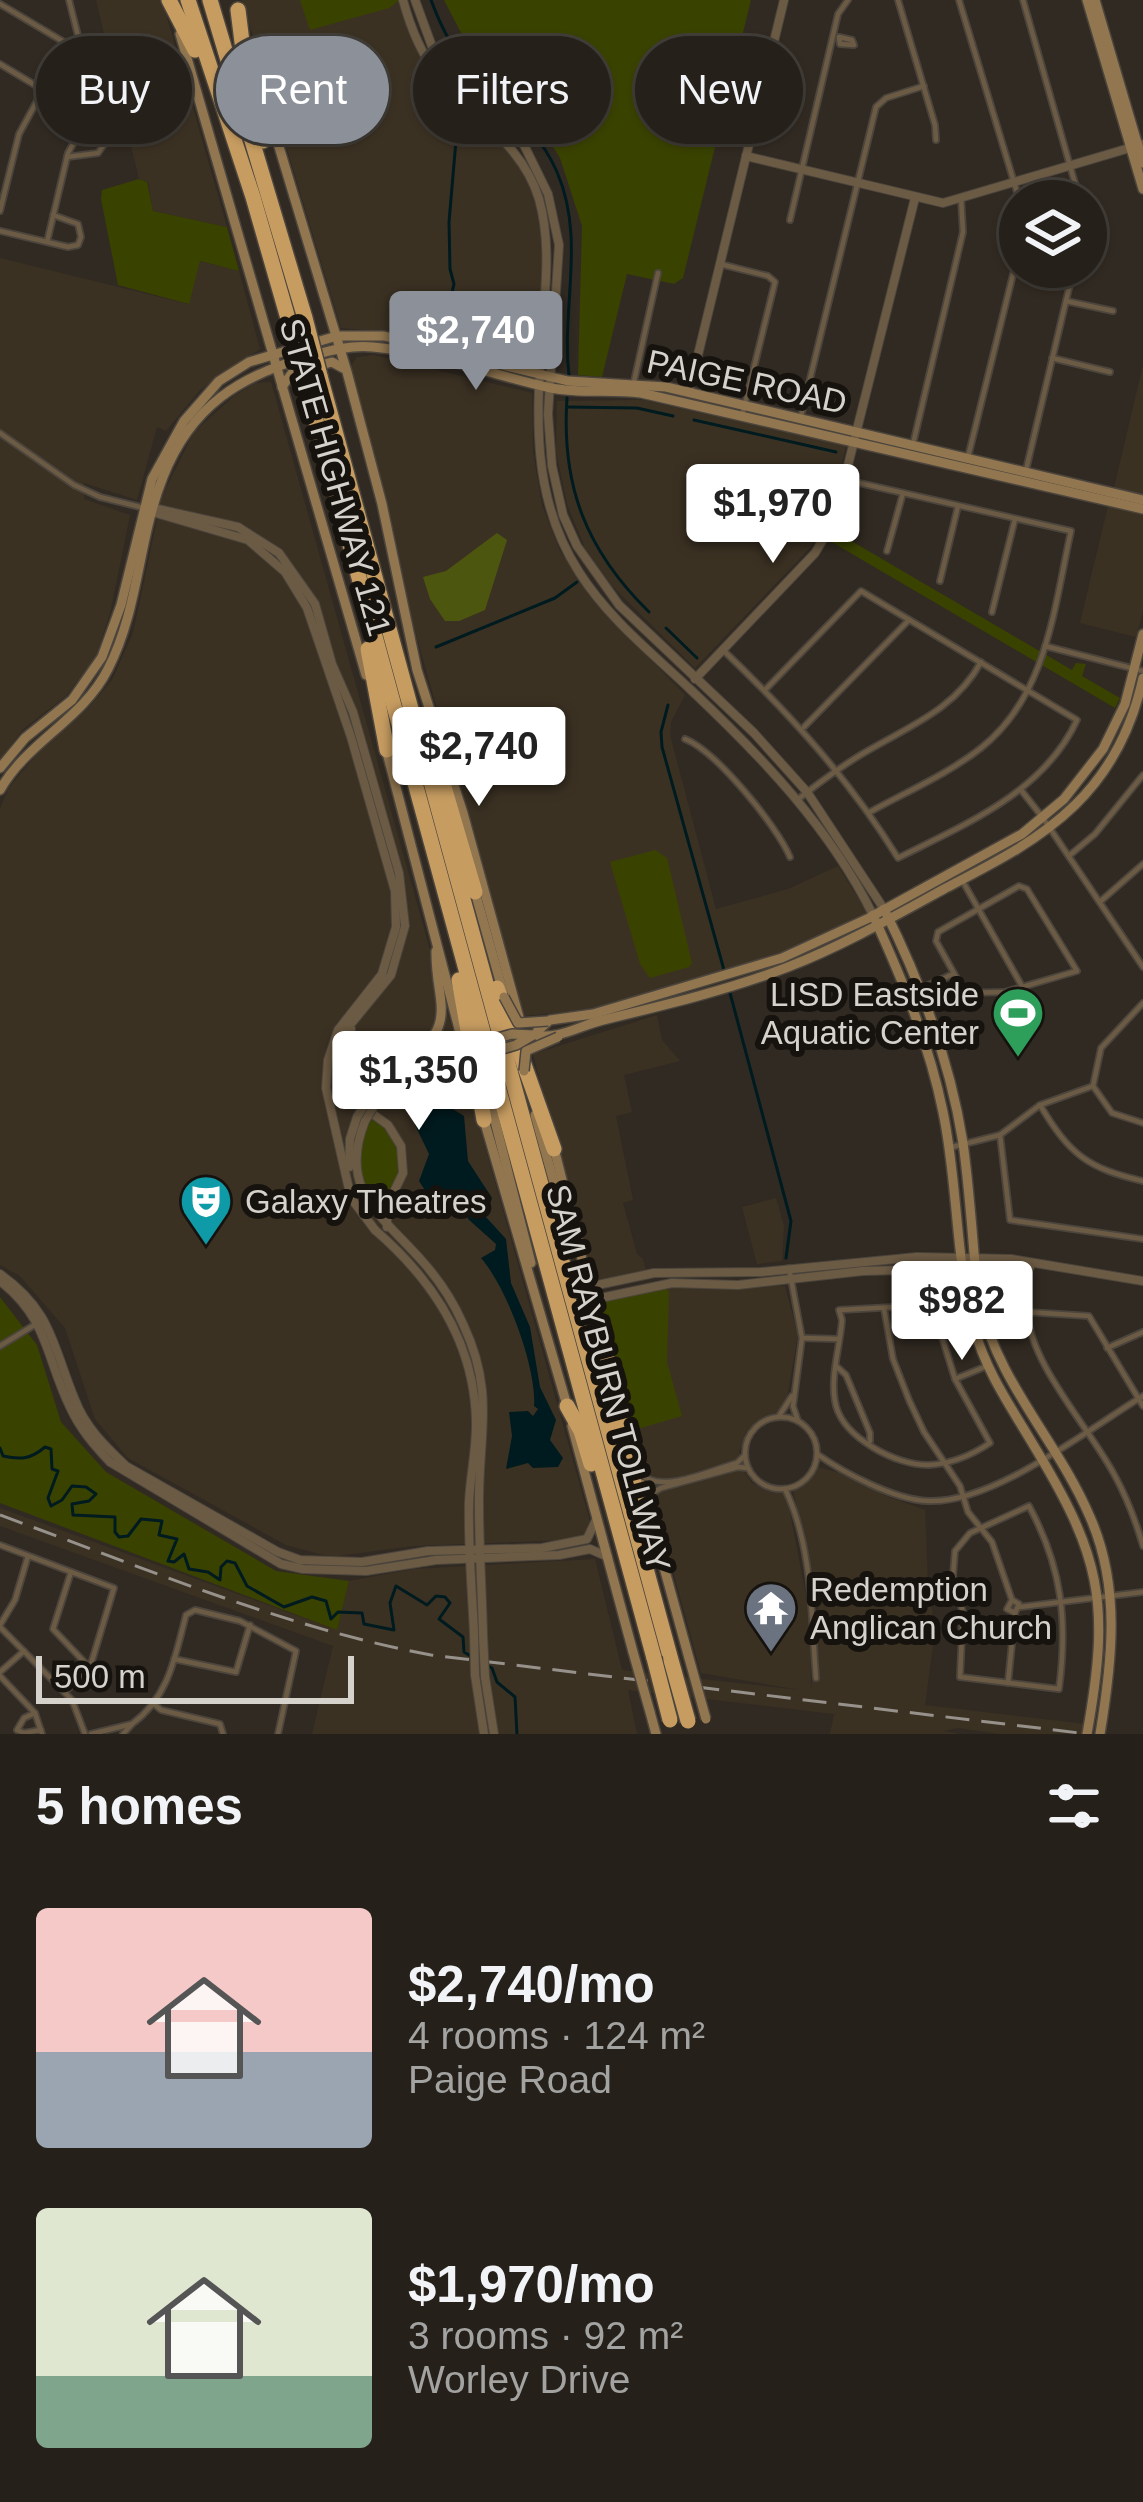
<!DOCTYPE html>
<html lang="en">
<head>
<meta charset="utf-8">
<style>
  :root { --surface:#25201a; --page:#2d2823; --text:#f1f3f6; --muted:#a3a3a2; --line:#423e39; --accent:#8c9099 }
  body { margin:0; font-family:Arial,sans-serif; background:var(--page); color:var(--text); height:100vh; display:flex; flex-direction:column; font-size:45px; white-space:nowrap }
  * { box-sizing:border-box; margin:0 }
  p { font-size:39px; color:var(--muted) }
  .icon { flex:none; width:66px; height:66px; fill:none; stroke:currentColor; stroke-width:2; stroke-linecap:round; stroke-linejoin:round }
  .map { position:relative; height:1734px; overflow:hidden }
  .sheet { display:flex; flex-direction:column; background:var(--surface); flex:1 }
  .sheet>* { flex:none }
  .hud { position:absolute; left:36px; top:36px; width:1071px; height:108px; display:flex; gap:24px }
  .controls { position:absolute; left:999px; top:180px; display:grid; gap:24px }
  .controls a { display:grid; place-items:center; width:108px; height:108px; border-radius:50%; background:var(--surface); box-shadow:0 3px 9px #0004,0 0 0 3px var(--line); font-size:60px }
  .scale { position:absolute; left:36px; bottom:30px; width:318px; box-sizing:border-box; padding-left:12px; border:6px solid #d5d1cb; border-top:0; font-size:33px; line-height:42px; white-space:nowrap; color:#d5d1cb; -webkit-text-stroke:9px #16130f; paint-order:stroke }
  .price { position:absolute; translate:-50% -102px; padding:0 27px; border-radius:12px; background:#fff; color:#222; font-size:39px; line-height:78px; filter:drop-shadow(0 3px 6px #0008) }
  .price::after { content:''; position:absolute; left:50%; top:72px; width:36px; height:27px; margin-left:-18px; background:inherit; clip-path:polygon(0 0,100% 0,50% 100%) }
  .price.selected { background:var(--accent); color:#fff }
  ul { padding:0; list-style:none }
  li { display:flex; align-items:center; gap:36px; height:300px; padding:0 36px }
  li span { display:grid; place-items:center; flex:none; width:336px; height:240px; border-radius:12px; color:#555 }
  li>.icon { margin-inline-start:auto }
  span .icon { width:144px; height:144px; fill:#fffc; stroke-width:1 }
  li b { font-size:51px }
  h2 { display:flex; justify-content:space-between; align-items:center; height:144px; padding:0 36px; font-size:51px }
  .pill { padding:0 42px; border-radius:54px; background:var(--surface); box-shadow:0 3px 9px #0004,0 0 0 3px var(--line); font-size:42px; line-height:108px }
  .pill.selected { background:var(--accent); color:#fff }
  .map>svg:first-child { display:block }
  .built { fill:#3b3123 }
  .green { fill:#3a4200 }
  .forest { fill:#4d560e }
  .water { fill:#001b1f }
  .lines { fill:none; stroke-linecap:round; stroke-linejoin:round }
  .stream { stroke:#001b1f; stroke-width:3 }
  .minor-casing { stroke:#4b453d; stroke-width:8 }
  .tertiary-casing { stroke:#4b453d; stroke-width:10 }
  .secondary-casing { stroke:#4b453d; stroke-width:12 }
  .motorway-casing { stroke:#4b453d; stroke-width:18 }
  .minor { stroke:#6c5b44; stroke-width:4.5 }
  .tertiary { stroke:#6c5b44; stroke-width:8 }
  .secondary { stroke:#917650; stroke-width:9 }
  .motorway { stroke:#c69c61; stroke-width:15 }
  .rail { stroke:#96918a; stroke-width:3; stroke-dasharray:24 12; stroke-linecap:butt }
  .tertiary-bridge-casing { stroke:#4b453d; stroke-width:10; stroke-linecap:butt }
  .secondary-bridge-casing { stroke:#4b453d; stroke-width:12; stroke-linecap:butt }
  .motorway-bridge-casing { stroke:#4b453d; stroke-width:18; stroke-linecap:butt }
  .tertiary-bridge { stroke:#6c5b44; stroke-width:8 }
  .secondary-bridge { stroke:#917650; stroke-width:9 }
  .motorway-bridge { stroke:#c69c61; stroke-width:15 }
  .labels { text-anchor:middle; stroke-width:12; stroke-linejoin:round; paint-order:stroke }
  .street-label { font-size:33px; fill:#d5d1cb; stroke:#16130f }
  .poi-label { font-size:33px; fill:#d5d1cb; stroke:#16130f; text-anchor:start }
</style>
</head>
<body>
<div class="map">
<svg width="1143" height="1734" viewBox="0 0 1143 1734">
  <rect width="100%" height="100%" fill="#312a22"/>
  <g class="built">
    <path d="M96 0H162L227 227 153 211 148 182 139 179Z"/>
    <path d="M242 0H400L409 34 424 63 443 88 500 140 524 171 535 199 544 256 535 367 390 332 341 328Z"/>
    <path d="M0 258 188 304 199 261 239 271 260 349 200 390 166 431 157 427 137 500 84 483V499L130 515 110 613 96 657 66 696 22 730 0 761Z"/>
    <path d="M374 355 532 393 533 451 542 505 560 551 593 600 685 695 671 722 670 735 716 909 788 889 838 866 867 912 793 948 723 972 591 1009 524 1016 413 624 389 508 350 367 357 357Z"/>
    <path d="M1143 365V495L1114 488Z"/>
    <path d="M271 382 591 1525 585 1534 567 1540 412 1546 331 1557 286 1545 128 1458 95 1419 65 1328 20 1276 0 1265V809L8 789 36 755 90 706 112 680 133 633 162 496 194 432 234 396 255 383Z"/>
    <path d="M643 400 846 446 830 517 810 548 695 668 612 586 585 548 567 504 556 451 557 401Z"/>
    <path d="M1108 506 1143 514V611L1136 637 1080 623Z"/>
    <path d="M657 1015 662 1040 680 1061 624 1075 632 1112 616 1116 633 1200 623 1203 637 1254 643 1259 646 1271 592 1282 533 1054Z"/>
    <path d="M776 1198 784 1226 782 1261 757 1264 742 1207Z"/>
    <path d="M684 1286H785L798 1335 785 1409 762 1418 747 1431 739 1451 745 1473 752 1483 768 1491 786 1492 810 1616 811 1691 818 1607 793 1490 807 1482 818 1467 848 1475 886 1496 925 1510 928 1583 935 1630 925 1705 1085 1724 1082 1734H1000L958 1728 943 1731 960 1734H830L834 1714 628 1690 637 1734H312L333 1646 0 1526V1508L337 1630 349 1581 414 1569 595 1559 622 1670 800 1690 701 1673 599 1302 651 1288Z"/>
  </g>
  <g class="green">
    <path d="M300 0H400L389 8 310 30Z"/>
    <path d="M444 0H751L683 278 674 284 627 274 602 377 578 375 582 226 560 158 532 114 470 50Z"/>
    <path d="M139 179 147 182 153 211 227 227 239 271 200 261 189 304 118 285 101 199 102 190Z"/>
    <path d="M836 532 1072 670 1076 663 1086 664 1082 676 1120 698 1115 708 830 541Z"/>
    <path d="M655 850 667 858 692 963 689 967 650 978 640 964 610 862Z"/>
    <path d="M344 1043C350 1070 368 1067 386 1074L361 1103C341 1086 338 1068 344 1043Z"/>
    <path d="M372 1117C395 1135 398 1147 400 1176L383 1199 371 1197C355 1168 359 1146 372 1117Z"/>
    <path d="M664 1287 669 1291 667 1362 682 1416 631 1431 596 1304Z"/>
    <path d="M0 1297 37 1345 61 1422 106 1472 276 1571 349 1581 337 1630 0 1503Z"/>
  </g>
  <path class="forest" d="M497 533 507 540 485 610 459 621H445L430 599 423 577 446 571Z"/>
  <path class="water" d="M443 1103 464 1116 468 1161 492 1198 486 1217 506 1239 511 1283 530 1327 540 1387 556 1420 550 1440 563 1458 558 1467 533 1468 528 1463 506 1469 512 1436 509 1412 528 1411 533 1416 538 1409 534 1406C537 1370 508 1289 481 1258L495 1250 496 1244 468 1219V1215L455 1216V1204L430 1198 419 1181 429 1154 415 1125V1112Z"/>
  <g class="lines">
    <g class="stream">
      <path d="M431 0C441 27 453 52 473 73 504 105 538 128 557 172 586 239 561 307 569 376"/>
      <path d="M442 334 454 284 450 269 449 222 458 117 450 97"/>
      <path d="M567 398C561 486 586 550 649 612"/>
      <path d="M567 407 637 408 673 416"/>
      <path d="M694 420 836 452"/>
      <path d="M666 628 697 658"/>
      <path d="M436 647 555 598 577 582"/>
      <path d="M668 705 661 732 662 747 724 970"/>
      <path d="M730 993 791 1221 786 1258"/>
      <path d="M0 1448 3 1456C21 1460 31 1459 45 1447L51 1449 52 1469 58 1471 48 1498 51 1506 62 1500 72 1486 86 1487 96 1494 89 1501 72 1504 73 1515 115 1517V1532L119 1537 128 1536 141 1519 162 1521 159 1535 177 1539 168 1561 174 1562 184 1554 189 1569 208 1572 220 1580 221 1567 227 1561 235 1563 247 1586 284 1607 312 1597 326 1601 331 1619 338 1612 362 1613 364 1624 394 1630 390 1603 396 1586 427 1605 436 1596 445 1597 450 1603 439 1619 463 1637 464 1652 474 1658"/>
      <path d="M486 1665 492 1668 497 1682 515 1697 517 1734"/>
    </g>
    <g class="minor-casing">
      <g id="minor">
        <path d="M898 0 935 125 936 140"/>
        <path d="M959 0 1020 202"/>
        <path d="M1023 0 1080 201"/>
        <path d="M0 4 74 48 82 46"/>
        <path d="M839 37 852 40 854 45 840 44Z"/>
        <path d="M0 64 88 117"/>
        <path d="M67 157 98 153 105 143 69 0"/>
        <path d="M0 211 19 134 43 90"/>
        <path d="M790 220 838 14 848 0"/>
        <path d="M0 231 68 247 78 245 81 237 78 224 53 215"/>
        <path d="M1086 236 1096 243 1093 249 1086 248"/>
        <path d="M47 242 68 153 88 117 99 114"/>
        <path d="M720 264 768 276 775 282 742 416"/>
        <path d="M1066 301 1113 311"/>
        <path d="M1052 358 1110 372"/>
        <path d="M633 386 658 273"/>
        <path d="M801 416 876 107 886 98 924 86"/>
        <path d="M0 433 74 485 100 497 144 508"/>
        <path d="M913 444 963 232 961 198"/>
        <path d="M968 457 1020 246"/>
        <path d="M1026 470 1074 267"/>
        <path d="M846 480 1071 531C1054 608 1047 696 981 748 948 774 906 792 870 812"/>
        <path d="M887 551 903 493"/>
        <path d="M940 581 958 506"/>
        <path d="M992 612 1015 519"/>
        <path d="M1045 646 1143 671"/>
        <path d="M723 650C790 714 849 779 898 858 966 824 1044 792 1077 720L861 591 765 690"/>
        <path d="M804 727 909 620"/>
        <path d="M685 739C716 751 777 826 790 857"/>
        <path d="M1021 790 1043 818 1143 967"/>
        <path d="M797 800C820 782 844 764 869 750 912 725 956 708 981 662"/>
        <path d="M1070 855 1095 834 1143 775"/>
        <path d="M962 880 1023 988"/>
        <path d="M1019 886 1027 889 1077 971 1005 992 965 993 936 941 938 932Z"/>
        <path d="M1102 900 1143 864"/>
        <path d="M920 989 953 974"/>
        <path d="M1143 1003 1101 1048 1093 1086 1112 1113 1143 1123"/>
        <path d="M1040 1105C1070 1155 1087 1168 1143 1181"/>
        <path d="M1000 1135 1010 1220 1143 1239"/>
        <path d="M952 1147 1000 1135 1040 1105 1093 1086"/>
        <path d="M789 1268 802 1338 793 1406 798 1421"/>
        <path d="M932 1305 955 1379 990 1443C972 1455 950 1464 928 1465 895 1465 845 1438 836 1406 829 1379 840 1348 842 1320L839 1310Z"/>
        <path d="M884 1308 893 1359 909 1400 924 1432 960 1486 968 1512 992 1542 1012 1600 1019 1604 1015 1613 1007 1609 1012 1600"/>
        <path d="M802 1338 839 1339"/>
        <path d="M0 1346 36 1324"/>
        <path d="M1107 1348 1143 1332"/>
        <path d="M836 1366 846 1375 870 1433V1441"/>
        <path d="M955 1379 987 1366"/>
        <path d="M1143 1406 1089 1316 1027 1312C1031 1366 1090 1428 1115 1476 1127 1498 1136 1522 1143 1546"/>
        <path d="M779 1416 792 1396"/>
        <circle cx="781" cy="1453" r="36"/>
        <path d="M817 1454C844 1473 895 1500 928 1501 993 1504 1087 1430 1143 1396"/>
        <path d="M638 1471C658 1497 710 1470 737 1463L745 1455"/>
        <path d="M785 1489C813 1547 811 1616 816 1678"/>
        <path d="M649 1502 654 1492 661 1488 738 1467 747 1468"/>
        <path d="M1029 1506C1062 1567 1068 1621 1059 1689L960 1677 963 1613 953 1576 955 1551 970 1533Z"/>
        <path d="M0 1545 114 1588 91 1664 65 1692"/>
        <path d="M71 1572 53 1629 89 1667"/>
        <path d="M1020 1607 1143 1592"/>
        <path d="M0 1625 15 1600 28 1556"/>
        <path d="M0 1627 72 1700 85 1734"/>
        <path d="M174 1659 236 1672 250 1625"/>
        <path d="M0 1672 24 1651"/>
        <path d="M0 1676 35 1713 42 1734"/>
        <path d="M1008 1683 1015 1613"/>
        <path d="M154 1704 161 1710 220 1724 223 1734"/>
        <path d="M35 1713 24 1718 17 1730 24 1733 41 1730"/>
        <path d="M132 1724C169 1697 175 1657 186 1615L195 1610 240 1621 296 1651 278 1734"/>
        <path d="M91 1734 132 1724 123 1734"/>
      </g>
    </g>
    <g class="tertiary-casing">
      <g id="tertiary">
        <path d="M403 0C410 26 420 52 437 74 471 118 522 142 539 199 549 235 547 271 544 307 538 400 526 490 579 572 608 618 652 653 691 690 762 757 830 828 873 915"/>
        <path d="M415 0 433 49 468 91 524 145 548 194 559 245 548 414 552 466 563 515 577 546 619 605 754 733 807 792 884 909"/>
        <path d="M746 156 943 203 1143 144"/>
        <path d="M689 392 784 0"/>
        <path d="M149 507 238 527 279 553 315 604 332 664 353 712 399 873 405 926 391 975 346 1030 337 1064 348 1096 388 1125 401 1146 403 1173 387 1206V1227"/>
        <path d="M149 511 248 540 285 572 307 608 351 737 395 891 396 927 382 974 338 1030 328 1060 326 1088 351 1198 375 1230"/>
        <path d="M695 679 815 553 834 521 915 198"/>
        <path d="M351 1029 347 1039 350 1055 369 1069 412 1058 442 1060"/>
        <path d="M369 1098 401 1063"/>
        <path d="M376 1103 396 1084 410 1079"/>
        <path d="M365 1121C337 1191 383 1216 423 1262 439 1280 453 1301 463 1324 496 1394 478 1435 479 1505 479 1548 482 1592 483 1635"/>
        <path d="M349 1167 350 1139 357 1117"/>
        <path d="M375 1230C433 1280 474 1341 476 1420 477 1448 470 1476 469 1503 468 1546 472 1590 474 1633"/>
        <path d="M0 1274C53 1312 52 1345 75 1400 85 1427 106 1447 126 1466L278 1552 300 1560 362 1562 428 1551 542 1548 587 1539 596 1520"/>
        <path d="M0 1281C48 1318 46 1358 70 1407 80 1429 94 1445 110 1462L281 1564 303 1569 366 1571 436 1560 559 1555 590 1549 608 1557"/>
        <path d="M588 1287 654 1273 761 1272 917 1257 1011 1259 1143 1281"/>
        <path d="M591 1300 672 1283 738 1285 863 1271 1030 1267"/>
        <path d="M475 1675 484 1734"/>
        <path d="M485 1677 494 1734"/>
      </g>
    </g>
    <g class="secondary-casing">
      <g id="secondary">
        <path d="M1087 0 1143 189"/>
        <path d="M1095 0 1143 163"/>
        <path d="M180 34 366 675"/>
        <path d="M248 44 347 372 382 504 417 670 463 813 520 1021"/>
        <path d="M282 387 292 373 332 362 343 368"/>
        <path d="M386 749 465 1052"/>
        <path d="M0 768 25 738 72 700 102 657 121 605 152 479 184 421 219 381 249 362 337 336H384L568 381 666 387 1143 500"/>
        <path d="M0 790C27 742 83 719 108 669 139 609 138 539 163 477 191 406 240 375 311 356 331 350 351 345 373 347 433 352 492 375 551 388 581 394 611 389 641 393L1143 509"/>
        <path d="M475 892 503 992"/>
        <path d="M884 909C921 983 950 1061 963 1143 968 1179 971 1216 974 1253 976 1268 975 1284 978 1298 1000 1387 1056 1438 1090 1517 1121 1587 1112 1662 1100 1734"/>
        <path d="M873 915C902 979 929 1043 943 1112 958 1183 955 1258 974 1328 986 1371 1009 1404 1031 1441 1101 1556 1111 1600 1087 1734"/>
        <path d="M533 1035 550 1020 593 1014 782 958 869 918 1022 834 1064 799 1103 749 1125 704 1143 634"/>
        <path d="M533 1035C560 1040 578 1026 603 1020 665 1005 728 990 788 967 842 946 893 917 944 889 990 865 1037 842 1075 805 1111 770 1132 728 1143 678"/>
        <path d="M485 1053 484 1078 531 1263"/>
        <path d="M412 1058C459 1022 435 1000 436 951"/>
        <path d="M442 1060 459 1062"/>
        <path d="M409 1079 460 1068"/>
        <path d="M535 1115 571 1243"/>
        <path d="M484 1120 568 1409"/>
        <path d="M554 1148 607 1358"/>
        <path d="M572 1426 633 1652"/>
        <path d="M641 1484 689 1658"/>
        <path d="M650 1712 656 1734"/>
      </g>
    </g>
    <g class="motorway-casing">
      <g id="motorway">
        <path d="M169 0 195 50"/>
        <path d="M188 0 253 197 289 322"/>
        <path d="M210 0 305 318"/>
        <path d="M238 10 244 58 263 141"/>
        <path d="M320 376 671 1660"/>
        <path d="M305 380 654 1658"/>
        <path d="M368 649 387 750"/>
        <path d="M437 763 475 892"/>
        <path d="M459 980 484 1120"/>
        <path d="M497 988 554 1149"/>
        <path d="M606 1354 641 1516"/>
        <path d="M567 1406 581 1431 591 1464"/>
      </g>
    </g>
    <use href="#minor" class="minor"/>
    <use href="#tertiary" class="tertiary"/>
    <use href="#secondary" class="secondary"/>
    <use href="#motorway" class="motorway"/>
    <path class="rail" d="M0 1515C142 1567 282 1627 431 1655L1088 1734"/>
    <g class="tertiary-bridge-casing">
      <g id="tertiary-bridge">
        <path d="M357 1117 369 1098"/>
        <path d="M365 1121 376 1103"/>
        <path d="M474 1633 475 1675"/>
        <path d="M483 1635 485 1677"/>
      </g>
    </g>
    <g class="secondary-bridge-casing">
      <g id="secondary-bridge">
        <path d="M504 997 518 1023 548 1021"/>
        <path d="M455 1050 512 1034 533 1035"/>
        <path d="M459 1062 516 1045 533 1035"/>
        <path d="M460 1068 472 1067 484 1078"/>
        <path d="M524 1071 526 1051 558 1037"/>
        <path d="M633 1652 650 1712"/>
        <path d="M689 1658 706 1719"/>
      </g>
    </g>
    <g class="motorway-bridge-casing">
      <g id="motorway-bridge">
        <path d="M305 318 320 376"/>
        <path d="M289 322 305 380"/>
        <path d="M654 1658 670 1720"/>
        <path d="M671 1660 688 1721"/>
      </g>
    </g>
    <use href="#tertiary-bridge" class="tertiary-bridge"/>
    <use href="#secondary-bridge" class="secondary-bridge"/>
    <use href="#motorway-bridge" class="motorway-bridge"/>
  </g>
  <defs>
    <g id="stadium-pin" transform="scale(2.7)"><path d="M0 17L-7.5 6A9.5 9.5 0 1 1 7.5 6Z" fill="#2e9e5b" stroke="#16130f"/><path d="M0-5a6.5 5 0 1 0 0 10a6.5 5 0 1 0 0-10ZM-3.5-1.8h7v3.6h-7Z" fill="#fff"/></g>
    <g id="theatre-pin" transform="scale(2.7)"><path d="M0 17L-7.5 6A9.5 9.5 0 1 1 7.5 6Z" fill="#0f9aa8" stroke="#16130f"/><path d="M-5-5.5Q0-4 5-5.5V0Q5 5 0 6Q-5 5-5 0ZM-3.3-2.5H-1v1.5H-3.3ZM1-2.5H3.3v1.5H1ZM-2.8 1Q0 5.5 2.8 1Z" fill="#fff"/></g>
    <g id="temple-pin" transform="scale(2.7)"><path d="M0 17L-7.5 6A9.5 9.5 0 1 1 7.5 6Z" fill="#6b7280" stroke="#16130f"/><path d="M0-6L5-2H3V0L6.5 2.5H4V6H1.5V3h-3V6H-4V2.5H-6.5L-3 0V-2H-5Z" fill="#fff"/></g>
  </defs>
  <g fill-rule="evenodd">
    <use href="#stadium-pin" x="1018" y="1013"/>
    <use href="#theatre-pin" x="206" y="1201"/>
    <use href="#temple-pin" x="771" y="1608"/>
  </g>
  <g class="labels">
    <g class="street-label">
      <text transform="translate(747 381) rotate(12)" y="12">PAIGE ROAD</text>
      <text transform="translate(336 477) rotate(74)" y="12">STATE HIGHWAY 121</text>
      <text transform="translate(609 1378) rotate(75)" y="12">SAM RAYBURN TOLLWAY</text>
    </g>
    <g class="poi-label">
      <text x="979" y="1006" text-anchor="end">LISD Eastside<tspan x="979" dy="38">Aquatic Center</tspan></text>
      <text x="245" y="1213">Galaxy Theatres</text>
      <text x="810" y="1601">Redemption<tspan x="810" dy="38">Anglican Church</tspan></text>
    </g>
  </g>
</svg>
<div class="controls">
<a><svg class="icon" aria-label="layers" viewBox="0 0 24 24"><path d="M12 4l9 5-9 5-9-5zM3 14l9 5 9-5"/></svg></a>
</div>
<div class="scale">500 m</div>
<b class="price selected" style="left:476px;top:393px">$2,740</b>
<b class="price" style="left:773px;top:566px">$1,970</b>
<b class="price" style="left:479px;top:809px">$2,740</b>
<b class="price" style="left:419px;top:1133px">$1,350</b>
<b class="price" style="left:962px;top:1363px">$982</b>
<div class="hud">
<a class="pill">Buy</a>
<a class="pill selected">Rent</a>
<a class="pill">Filters</a>
<a class="pill">New</a>
</div>
</div>
<section class="sheet">
<h2>5 homes<svg class="icon" aria-label="filters" viewBox="0 0 24 24"><path d="M4 7h16M4 17h16"/><circle cx="9" cy="7" r="2"/><circle cx="15" cy="17" r="2"/></svg></h2>
<ul>
<li><span style="background:linear-gradient(#f6c9c9 60%,#9aa5b1 0)"><svg class="icon" aria-label="home" viewBox="0 0 24 24"><path d="M3 11l9-7 9 7M6 9v11h12V9"/></svg></span><div><b>$2,740/mo</b><p>4 rooms · 124 m²</p><p>Paige Road</p></div></li>
<li><span style="background:linear-gradient(#dfe7d0 70%,#7fa58c 0)"><svg class="icon" aria-label="home" viewBox="0 0 24 24"><path d="M3 11l9-7 9 7M6 9v11h12V9"/></svg></span><div><b>$1,970/mo</b><p>3 rooms · 92 m²</p><p>Worley Drive</p></div></li>
</ul>
</section>
</body>
</html>
